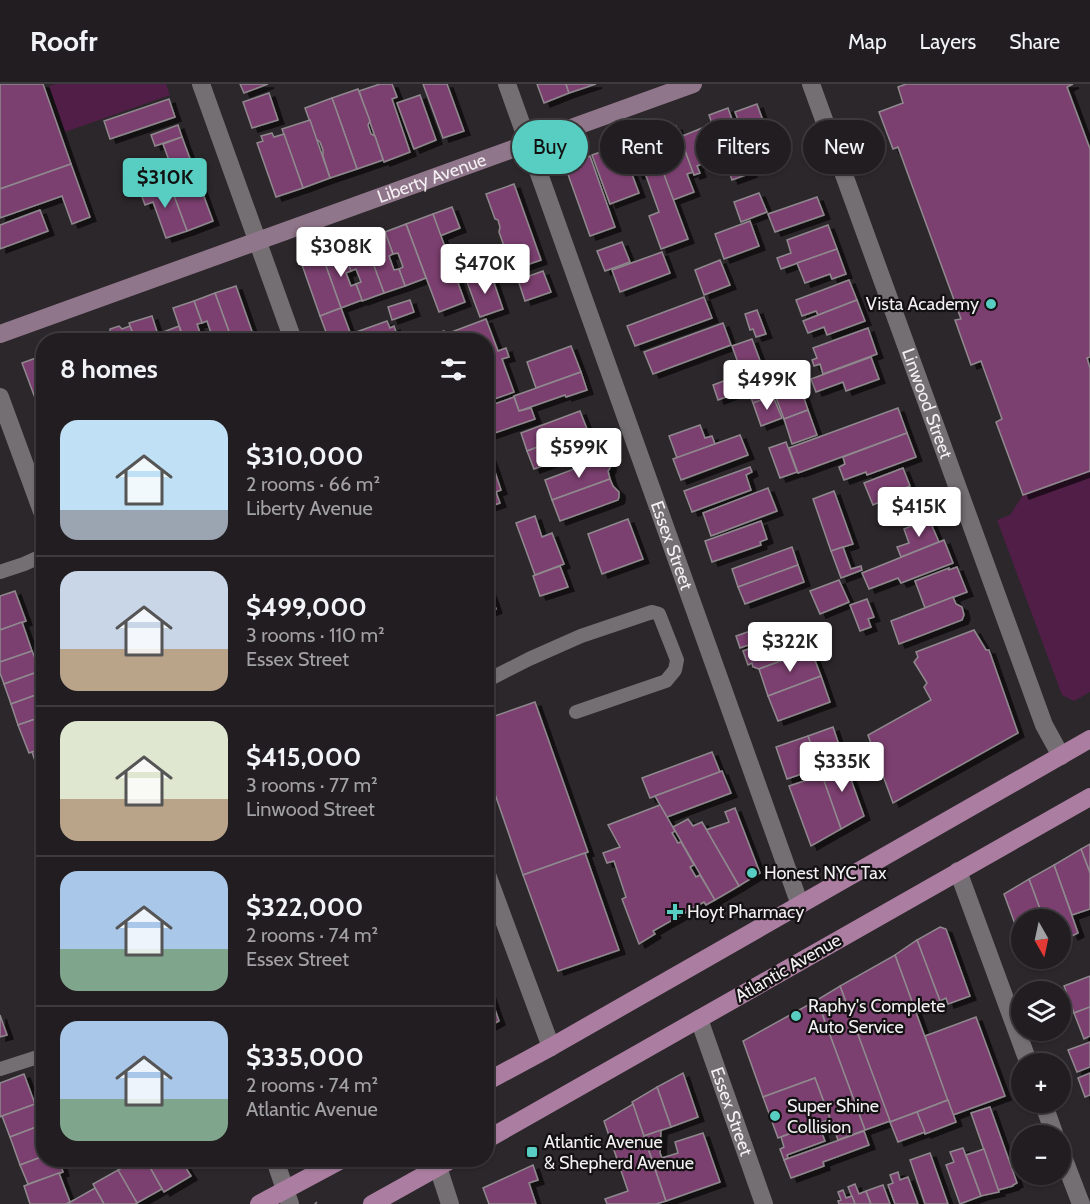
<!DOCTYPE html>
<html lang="en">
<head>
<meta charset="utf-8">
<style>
  :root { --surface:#211d20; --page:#292629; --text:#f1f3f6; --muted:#a2a2a5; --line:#3e3b3e; --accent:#57cec1 }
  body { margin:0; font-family:Cabin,sans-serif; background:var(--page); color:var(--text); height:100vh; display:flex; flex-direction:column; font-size:22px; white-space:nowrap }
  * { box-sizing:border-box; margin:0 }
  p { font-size:20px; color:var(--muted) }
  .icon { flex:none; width:33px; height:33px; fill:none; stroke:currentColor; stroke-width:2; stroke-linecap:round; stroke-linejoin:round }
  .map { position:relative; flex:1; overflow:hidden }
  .sheet { position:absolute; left:36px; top:249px; width:458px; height:834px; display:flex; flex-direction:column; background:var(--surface); border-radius:24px; box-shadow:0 2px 4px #0004,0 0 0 2px var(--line) }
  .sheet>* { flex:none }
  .guide { position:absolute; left:512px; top:36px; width:488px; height:54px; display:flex; gap:12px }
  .needle { width:39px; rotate:171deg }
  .buttons { position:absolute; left:1011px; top:825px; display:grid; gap:12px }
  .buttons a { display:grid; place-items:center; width:60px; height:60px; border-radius:50%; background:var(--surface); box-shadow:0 2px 4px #0004,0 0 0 2px var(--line); font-size:30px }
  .price { position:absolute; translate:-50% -51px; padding:0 14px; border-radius:6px; background:#fff; color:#222; font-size:20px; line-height:39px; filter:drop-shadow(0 2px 3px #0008) }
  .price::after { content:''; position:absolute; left:50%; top:36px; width:18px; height:14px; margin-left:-9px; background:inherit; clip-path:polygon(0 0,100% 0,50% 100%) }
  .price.active { background:var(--accent); color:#111 }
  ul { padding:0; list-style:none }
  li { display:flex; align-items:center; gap:18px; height:150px; padding:0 24px }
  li+li { border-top:2px solid var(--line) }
  li span { display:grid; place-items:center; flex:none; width:168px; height:120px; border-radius:18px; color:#555 }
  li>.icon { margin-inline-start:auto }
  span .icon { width:72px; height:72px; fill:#fffc; stroke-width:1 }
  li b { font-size:26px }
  h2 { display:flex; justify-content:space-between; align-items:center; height:72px; padding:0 24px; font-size:26px }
  .pill { padding:0 21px; border-radius:27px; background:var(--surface); box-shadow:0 2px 4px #0004,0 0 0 2px var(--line); font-size:21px; line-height:54px }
  .pill.active { background:var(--accent); color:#111 }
  header { display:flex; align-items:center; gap:36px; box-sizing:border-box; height:84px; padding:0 30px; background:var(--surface); border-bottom:2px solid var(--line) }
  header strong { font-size:28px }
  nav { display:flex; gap:33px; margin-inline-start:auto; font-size:21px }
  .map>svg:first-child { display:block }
  .green { fill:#501e47 }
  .building { fill:#7b406f; stroke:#8f898e; stroke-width:1.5; filter:url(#shadow) }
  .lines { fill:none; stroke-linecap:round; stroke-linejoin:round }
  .path { stroke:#8a8689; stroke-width:4; stroke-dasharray:3 3; stroke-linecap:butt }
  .lane { stroke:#746f73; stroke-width:14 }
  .street { stroke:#746f73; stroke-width:18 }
  .secondary { stroke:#90768a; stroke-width:18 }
  .primary { stroke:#ab7ea1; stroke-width:18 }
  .poi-dot { fill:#57cec1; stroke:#131112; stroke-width:2 }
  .labels { text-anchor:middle; stroke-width:4.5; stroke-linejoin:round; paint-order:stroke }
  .street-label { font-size:18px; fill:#f3f0f3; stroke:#131112 }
  .poi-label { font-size:18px; fill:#f3f0f3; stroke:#131112; text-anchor:start }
</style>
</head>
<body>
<header>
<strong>Roofr</strong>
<nav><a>Map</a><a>Layers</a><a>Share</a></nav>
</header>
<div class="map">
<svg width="1090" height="1120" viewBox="0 0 1090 1120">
  <defs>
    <filter id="shadow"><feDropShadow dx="6" dy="4" stdDeviation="0" flood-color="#0009"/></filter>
  </defs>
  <rect width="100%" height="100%" fill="#2c272b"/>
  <g class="green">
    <path d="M56 0H166L170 11 65 48 49 2Z"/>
    <path d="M1090 387V608L1074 617 1062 611 997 436 1010 431 1023 411Z"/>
  </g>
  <g class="building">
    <path d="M0 0H43L71 80 0 105Z"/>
    <path d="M240 0H268L244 9Z"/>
    <path d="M380 0H392L397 13 392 15 410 68 384 78 359 7Z"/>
    <path d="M423 0H447L464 47 443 54Z"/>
    <path d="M537 0H566L569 9 544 19Z"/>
    <path d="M566 0H596L569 9Z"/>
    <path d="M906 0H1073L1067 3 1090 65V273L1087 274 1090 284V387L1023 411 996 338 1002 335 981 277 971 281 955 236 961 235 898 63 893 65 879 28 903 19 898 3Z"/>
    <path d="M358 5 370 37 368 41 371 50 375 52 383 76 357 85 332 14Z"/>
    <path d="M269 9 278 36 252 44 243 18Z"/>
    <path d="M420 11 436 56 414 65 397 19Z"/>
    <path d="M332 14 357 85 330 94 323 72V66L320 58 316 55 305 24Z"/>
    <path d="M169 15 175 33 110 55 104 37Z"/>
    <path d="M757 20 767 48 746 56 735 28Z"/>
    <path d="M728 24 751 89 732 96 709 31Z"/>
    <path d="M310 36 330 94 303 104 282 45Z"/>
    <path d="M178 41 182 53 155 62 151 51Z"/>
    <path d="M676 42 693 88 687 90 694 108 673 116 649 52Z"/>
    <path d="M702 44 714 75 697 82 700 89 694 91 680 53Z"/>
    <path d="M272 49 274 53 284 50 303 104 276 113 257 59 263 57 261 52Z"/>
    <path d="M182 53 213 137 187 147 173 109 180 107 163 60Z"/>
    <path d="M650 53 688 155 661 165 649 132 659 128 645 89 637 91 626 62Z"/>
    <path d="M621 61 639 109 610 120 592 71Z"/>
    <path d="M590 72 615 143 590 152 565 82Z"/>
    <path d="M71 80 90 133 72 140 62 112 0 134V105Z"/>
    <path d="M169 98 187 147 166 154 153 118 145 121 140 107Z"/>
    <path d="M514 100 541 176 515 185 509 167 505 165 499 148 500 143 498 136 495 135 486 110Z"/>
    <path d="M759 109 767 128 741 138 734 118Z"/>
    <path d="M817 113 824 131 775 148 768 130Z"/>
    <path d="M452 123 460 144 440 152 433 130Z"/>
    <path d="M40 126 48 147 0 165V141Z"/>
    <path d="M433 130 465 218 439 228 406 140Z"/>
    <path d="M750 137 759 162 724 175 715 150Z"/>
    <path d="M406 140 426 194 405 202 399 185 403 183 398 169 393 170 385 148Z"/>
    <path d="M828 141 837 165 781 185 777 174 791 169 787 156Z"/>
    <path d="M385 148 393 170 389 172 394 186 399 185 405 202 384 209 364 155Z"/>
    <path d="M364 155 384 209 362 217 356 200 361 198 356 185 351 187 342 163Z"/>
    <path d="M622 158 630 178 605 187 597 167Z"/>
    <path d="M342 163 351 187 346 189 351 202 356 200 362 216 341 224 322 171Z"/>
    <path d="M837 165 846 190 832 195 830 190 805 199 797 179Z"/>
    <path d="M662 168 670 189 620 208 612 186Z"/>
    <path d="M322 171 341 224 320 232 301 178Z"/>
    <path d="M720 176 730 201 704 211 695 186Z"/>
    <path d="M543 187 551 208 525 217 518 196Z"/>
    <path d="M491 190 503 225 480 233 467 198Z"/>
    <path d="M849 196 857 216 818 231 816 227 802 232 796 216Z"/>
    <path d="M236 202 255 256H232L215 209Z"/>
    <path d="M215 209 232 256H208L207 253 212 252 207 237 202 239 194 217Z"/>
    <path d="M704 213 712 234 635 262 627 242Z"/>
    <path d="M410 216 414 228 392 236 388 223Z"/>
    <path d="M857 216 865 237 827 251 824 243 808 249 803 237Z"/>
    <path d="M194 217 202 239 197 240 202 255 207 253 208 256H184L173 224Z"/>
    <path d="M341 224 351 251 334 256H329L320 232Z"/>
    <path d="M757 226 766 250 756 253 753 245 750 246 745 230Z"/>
    <path d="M152 232 159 254 154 256H135L129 239Z"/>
    <path d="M486 235 498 267 506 264 509 273 502 275 514 308 486 318V256H452L449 249Z"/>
    <path d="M387 237 390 244 394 242 398 254 394 255V256H334Z"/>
    <path d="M723 239 731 261 653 290 644 268Z"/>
    <path d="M119 242 122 245 130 242 135 256H112L110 250V245Z"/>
    <path d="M179 242 184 256H160L158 250Z"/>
    <path d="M868 244 877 270 823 290 820 280 814 282 812 276 817 274 813 264Z"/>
    <path d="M444 247 448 256H417Z"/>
    <path d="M101 250 103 256H83Z"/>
    <path d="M752 255 762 282 742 290 732 262Z"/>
    <path d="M571 262 581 288 536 304 527 278Z"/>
    <path d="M44 271V338L22 279Z"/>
    <path d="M871 273 879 295 846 307 843 298 816 308 811 295Z"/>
    <path d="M762 282 773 312 753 319 742 290Z"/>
    <path d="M581 288 587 306 566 313 565 311 519 327 514 312Z"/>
    <path d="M742 290 747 305 718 316 713 301Z"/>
    <path d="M799 299 808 326 784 335 774 308Z"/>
    <path d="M773 312 782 334 761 342 753 319Z"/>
    <path d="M514 313 519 327 531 324 535 335 486 352V323Z"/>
    <path d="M898 324 907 349 798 389 789 364Z"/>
    <path d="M808 326 817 351 792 360 784 335Z"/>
    <path d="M580 327 587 345 527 367 521 349Z"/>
    <path d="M700 341 705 354 712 352 715 360 677 374 669 352Z"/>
    <path d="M587 345 593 363 534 385 527 367Z"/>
    <path d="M907 349 916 373 867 391 866 388 844 396 839 383 845 380 843 373Z"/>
    <path d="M740 351 748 371 681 396 673 375Z"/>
    <path d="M786 358 797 388 780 394 769 364Z"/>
    <path d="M486 363 494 385 486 388Z"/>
    <path d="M603 374 607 376 610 380V384L608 387 610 395 552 416 545 396Z"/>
    <path d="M750 383 752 388 746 391 751 406 692 428 684 407Z"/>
    <path d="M903 384 910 402 885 412 886 415 873 421 864 399Z"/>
    <path d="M494 385 501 406 486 412V388Z"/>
    <path d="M610 395 613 402 619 408V413L618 416 560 437 552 416Z"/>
    <path d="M768 404 777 427 711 452 703 429Z"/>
    <path d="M834 407 853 460 831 467 813 415Z"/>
    <path d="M496 408 500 419 486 424V412Z"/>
    <path d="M535 432 542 453 552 449 564 480 535 491 516 439Z"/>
    <path d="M628 435 643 475 602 490 588 450Z"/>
    <path d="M929 435 939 458 901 473 897 463 909 459 904 445Z"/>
    <path d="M761 437 767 455 760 458 761 461 712 478 705 457Z"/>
    <path d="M944 456 953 479 901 499 898 494 869 505 862 489Z"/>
    <path d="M792 463 798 481 738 503 732 485Z"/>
    <path d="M843 463 851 485 861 482 862 486 841 494 831 467Z"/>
    <path d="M798 481 804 498 745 520 738 503Z"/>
    <path d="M560 482 568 503 540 512 533 492Z"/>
    <path d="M957 483 967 508 925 524 915 497 949 484V486Z"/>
    <path d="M839 496 849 518 820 530 810 507Z"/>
    <path d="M486 497 496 525 486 529Z"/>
    <path d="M15 507 26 537 0 546V512Z"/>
    <path d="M953 513 956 520 962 523 964 531 962 536 899 560 891 537Z"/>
    <path d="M867 515 874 533 868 535 871 543 860 547 850 521Z"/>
    <path d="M22 538 32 567 0 578V546Z"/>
    <path d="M814 543 819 558 786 570 788 574 759 585 753 583 752 579 748 581 743 567 802 545V548Z"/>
    <path d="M756 545 760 557 740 564 736 552Z"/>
    <path d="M974 546 986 566H989L1018 649 893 719 868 651 931 616 924 603 927 599 914 578 918 573 916 568Z"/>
    <path d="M811 566 821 592 768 612 759 585Z"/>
    <path d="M32 567 40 587 4 600 0 589V578Z"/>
    <path d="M40 587 44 598V608L11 620 4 600Z"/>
    <path d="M821 592 830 618 778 637 768 612Z"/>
    <path d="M44 608V632L18 641 11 620Z"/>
    <path d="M535 618 588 768 523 791 486 684V635Z"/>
    <path d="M44 632V664L29 669 18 641Z"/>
    <path d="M833 643 844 676 819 684 808 652Z"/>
    <path d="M808 652 819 684 787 695 776 663Z"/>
    <path d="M44 664V697H42L32 668Z"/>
    <path d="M712 668 720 688 650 714 642 694Z"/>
    <path d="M844 676 864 732 841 745 819 684Z"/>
    <path d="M722 687 731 709 667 733 655 712Z"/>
    <path d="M822 691 841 745 811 762 789 702Z"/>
    <path d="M660 721 675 747 672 749 678 759 681 758 694 781 690 783 696 793 700 791 715 816 706 821 704 818 653 847 655 850 639 860 622 815 626 813 614 777 607 779 603 769 620 763 608 741Z"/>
    <path d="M735 724 760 789 739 802 706 746 729 738 725 728Z"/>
    <path d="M688 735 693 742 702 738 739 802 715 816 673 743Z"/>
    <path d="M1090 760V789L1081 765Z"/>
    <path d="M1081 765 1090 789V825L1072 831 1054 781Z"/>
    <path d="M585 769 619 866 558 887 523 791Z"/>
    <path d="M1054 781 1078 849 1072 852 1068 842 1060 844V836H1044L1029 795Z"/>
    <path d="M1029 795 1044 836H1022V859L1004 810Z"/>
    <path d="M940 843 946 845 970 912 948 920 946 914 940 917 917 856Z"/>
    <path d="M917 856 940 917 915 926 895 871Z"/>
    <path d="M895 871 948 1016 890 1038 840 902Z"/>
    <path d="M1090 892V923L1074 929 1064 902Z"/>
    <path d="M486 900 499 937 486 944Z"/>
    <path d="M840 902 890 1037 865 1046 817 916Z"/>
    <path d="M817 916 865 1046 838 1056 815 994 763 1013 743 957Z"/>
    <path d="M1090 923V952L1084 955 1074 929Z"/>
    <path d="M0 931 7 951 0 953Z"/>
    <path d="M976 933 1005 1012 953 1031 925 952Z"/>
    <path d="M1090 958V983L1077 988 1068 966Z"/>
    <path d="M683 989 698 1033 671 1043 657 1003Z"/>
    <path d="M1090 989V1011L1085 1013 1078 994Z"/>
    <path d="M24 990 35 1020 0 1033V999Z"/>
    <path d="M815 994 830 1035 778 1054 763 1013Z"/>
    <path d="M657 1003 671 1043 644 1052 632 1018Z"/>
    <path d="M948 1016 956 1038 925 1050 917 1028Z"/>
    <path d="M38 1019 44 1035V1040L10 1053 2 1032Z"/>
    <path d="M633 1020 666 1117 656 1120H607L605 1115 628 1107 604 1037Z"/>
    <path d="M990 1023 1017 1099 1013 1101V1102L998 1106 971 1029Z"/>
    <path d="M917 1028 925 1048 898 1058 890 1038Z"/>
    <path d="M818 1039 825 1057 787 1071 788 1074 784 1076 780 1065 784 1063 781 1053Z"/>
    <path d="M44 1040V1072L20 1081 10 1053Z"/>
    <path d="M661 1046 660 1069 662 1074 678 1069 675 1058 703 1049 720 1098 666 1117 644 1052Z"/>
    <path d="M864 1047 869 1061 823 1078 824 1082 791 1094 784 1076Z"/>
    <path d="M963 1064 981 1112 960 1120 946 1081 954 1078 950 1068Z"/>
    <path d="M984 1065 999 1108 981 1112 966 1071Z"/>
    <path d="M930 1069 948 1120H925L910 1076Z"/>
    <path d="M44 1072V1076H59L63 1088 28 1100 20 1081Z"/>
    <path d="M137 1076H146L162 1105 137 1119 118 1086Z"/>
    <path d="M146 1076H181L191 1092 164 1108Z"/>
    <path d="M533 1081 538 1096 529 1099 536 1120H489L483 1104Z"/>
    <path d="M118 1086 137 1119 135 1120H104L93 1100Z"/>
    <path d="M898 1088 900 1096 908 1093 918 1120H895L888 1101 893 1099 890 1091Z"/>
    <path d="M59 1089 70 1118 66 1120H30L24 1102Z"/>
    <path d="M855 1100 859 1110 866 1107 871 1120H855L848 1103Z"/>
    <path d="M883 1101 890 1120H871L866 1107Z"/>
    <path d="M95 1104 104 1120H67Z"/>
    <path d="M843 1106 846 1114 852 1112 855 1120H839L838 1117 841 1116 838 1108Z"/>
  </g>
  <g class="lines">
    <path class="path" d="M315 1119 316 1120"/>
    <g class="lane">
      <path d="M0 488 24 480 44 471"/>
      <path d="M486 597 529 575 581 552 652 528 659 530 677 576 675 586 666 597 576 628"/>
      <path d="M38 973 44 987"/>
      <path d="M0 985 44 971"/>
    </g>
    <g class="street">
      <path d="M201 0 293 256"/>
      <path id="s1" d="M507 0 800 821"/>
      <path id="s2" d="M811 0 1044 641 1061 672"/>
      <path d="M0 313 44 433"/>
      <path d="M958 787 1029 980"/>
      <path d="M486 788 551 963"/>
      <path id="s3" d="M699 935 764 1120"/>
      <path d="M1043 1018 1055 1052"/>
      <path d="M1060 1065 1081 1120"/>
      <path d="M275 1076 290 1120"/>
      <path d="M438 1083 450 1120"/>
    </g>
    <path class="secondary" id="s4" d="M0 250 693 0"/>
    <g class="primary">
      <path d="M486 998 551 963 1090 655"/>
      <path d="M486 1056 1090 713"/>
      <path d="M259 1120 341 1076"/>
      <path d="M372 1120 451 1076"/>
    </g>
  </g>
  <g class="poi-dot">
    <circle cx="991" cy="220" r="6"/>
    <circle cx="752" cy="789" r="6"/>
    <path d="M672 819h6v6h6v6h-6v6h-6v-6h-6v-6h6z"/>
    <circle cx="796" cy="932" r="6"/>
    <circle cx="775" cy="1032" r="6"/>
    <rect x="526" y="1062" width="12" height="12" rx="3"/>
  </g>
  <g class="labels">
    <g class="street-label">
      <text dy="6" stroke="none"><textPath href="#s4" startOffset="459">Liberty Avenue</textPath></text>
      <text dy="6" stroke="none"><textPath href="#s2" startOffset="340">Linwood Street</textPath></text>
      <text dy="6" stroke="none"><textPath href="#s1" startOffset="490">Essex Street</textPath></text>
      <text transform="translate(788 884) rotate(-30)" y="6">Atlantic Avenue</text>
      <text dy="6" stroke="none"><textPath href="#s3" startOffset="98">Essex Street</textPath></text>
    </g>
    <g class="poi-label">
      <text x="979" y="226" text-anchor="end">Vista Academy</text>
      <text x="764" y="795">Honest NYC Tax</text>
      <text x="687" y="834">Hoyt Pharmacy</text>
      <text x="808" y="928">Raphy's Complete<tspan x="808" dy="21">Auto Service</tspan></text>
      <text x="787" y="1028">Super Shine<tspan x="787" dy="21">Collision</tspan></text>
      <text x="544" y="1064">Atlantic Avenue<tspan x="544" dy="21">&amp; Shepherd Avenue</tspan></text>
    </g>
  </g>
</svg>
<div class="buttons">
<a><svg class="needle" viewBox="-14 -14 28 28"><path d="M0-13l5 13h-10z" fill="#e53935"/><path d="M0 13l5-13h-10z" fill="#a2a2a5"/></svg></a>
<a><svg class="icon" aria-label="layers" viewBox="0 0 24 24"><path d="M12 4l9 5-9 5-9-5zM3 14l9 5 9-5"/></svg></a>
<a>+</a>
<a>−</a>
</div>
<b class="price active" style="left:165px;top:125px">$310K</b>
<b class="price" style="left:341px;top:194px">$308K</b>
<b class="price" style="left:485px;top:211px">$470K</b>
<b class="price" style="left:767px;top:327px">$499K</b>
<b class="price" style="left:579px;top:395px">$599K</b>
<b class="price" style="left:919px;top:454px">$415K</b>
<b class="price" style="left:790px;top:589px">$322K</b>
<b class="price" style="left:842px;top:709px">$335K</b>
<div class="guide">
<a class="pill active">Buy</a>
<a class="pill">Rent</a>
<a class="pill">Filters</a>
<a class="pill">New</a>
</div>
<section class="sheet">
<h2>8 homes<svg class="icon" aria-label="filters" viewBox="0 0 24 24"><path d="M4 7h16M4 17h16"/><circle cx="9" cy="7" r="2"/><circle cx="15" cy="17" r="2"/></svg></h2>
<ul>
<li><span style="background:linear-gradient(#bfe0f5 75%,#9aa5b1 0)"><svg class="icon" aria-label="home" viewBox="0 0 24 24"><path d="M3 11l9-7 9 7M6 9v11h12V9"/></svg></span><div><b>$310,000</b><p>2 rooms · 66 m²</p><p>Liberty Avenue</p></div></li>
<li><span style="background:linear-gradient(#c9d6e8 65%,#b9a48a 0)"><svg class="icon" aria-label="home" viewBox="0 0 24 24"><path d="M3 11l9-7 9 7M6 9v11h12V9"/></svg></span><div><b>$499,000</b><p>3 rooms · 110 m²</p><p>Essex Street</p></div></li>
<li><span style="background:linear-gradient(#dfe7d0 65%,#b9a48a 0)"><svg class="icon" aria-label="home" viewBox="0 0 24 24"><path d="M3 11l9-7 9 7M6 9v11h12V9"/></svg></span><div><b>$415,000</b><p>3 rooms · 77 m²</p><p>Linwood Street</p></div></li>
<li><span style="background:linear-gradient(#a9c7e8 65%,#7fa58c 0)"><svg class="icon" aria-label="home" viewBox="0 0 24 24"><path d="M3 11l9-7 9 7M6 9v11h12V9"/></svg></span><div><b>$322,000</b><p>2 rooms · 74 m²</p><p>Essex Street</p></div></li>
<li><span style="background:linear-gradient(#a9c7e8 65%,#7fa58c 0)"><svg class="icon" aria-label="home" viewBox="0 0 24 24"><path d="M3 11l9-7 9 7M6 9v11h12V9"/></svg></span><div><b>$335,000</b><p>2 rooms · 74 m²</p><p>Atlantic Avenue</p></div></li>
</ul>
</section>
</div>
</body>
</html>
